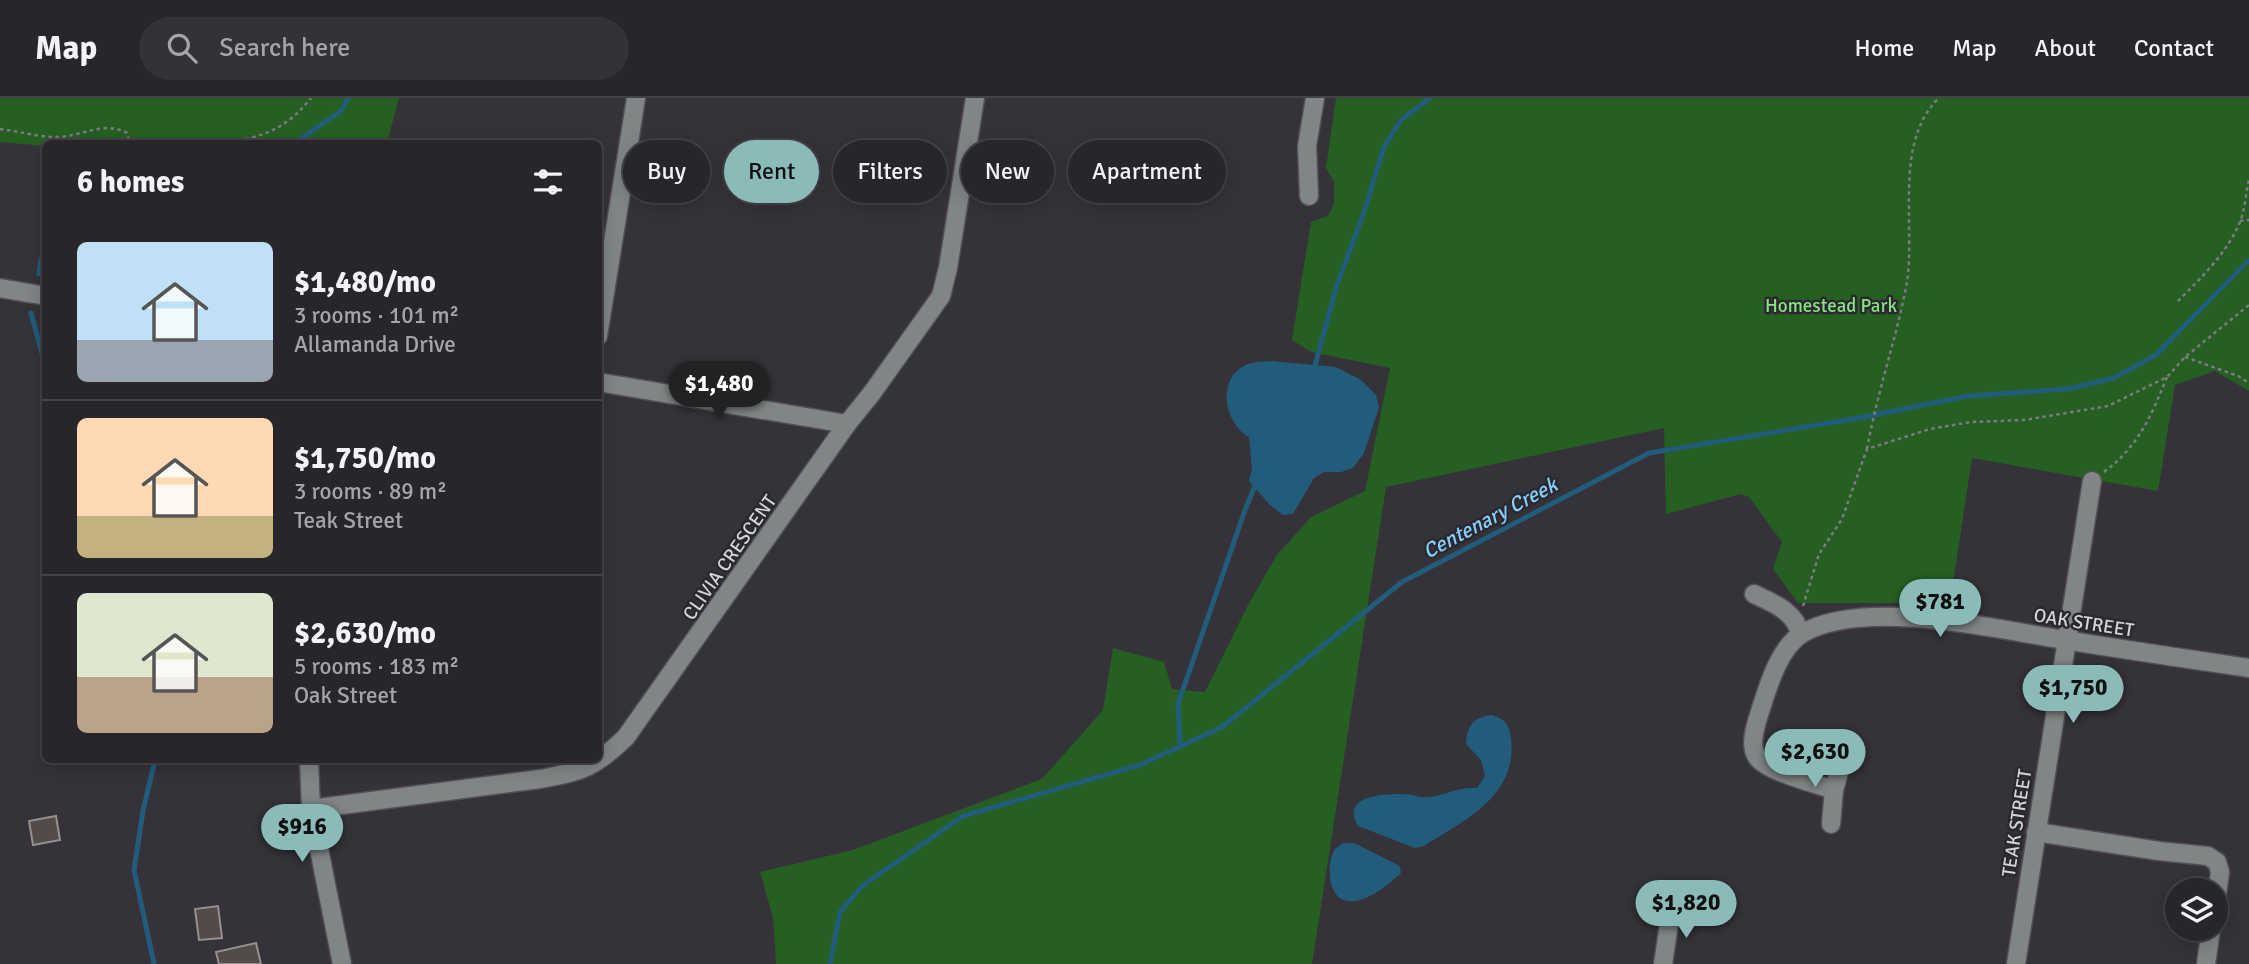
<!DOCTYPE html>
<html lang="en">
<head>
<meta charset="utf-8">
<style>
  :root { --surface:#28262b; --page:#343237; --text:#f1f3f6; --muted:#a5a5a9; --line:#444347; --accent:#8bbbb9 }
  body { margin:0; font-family:Signika,sans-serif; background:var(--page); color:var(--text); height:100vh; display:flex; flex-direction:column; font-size:26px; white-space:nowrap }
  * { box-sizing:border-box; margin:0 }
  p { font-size:23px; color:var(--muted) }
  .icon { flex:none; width:38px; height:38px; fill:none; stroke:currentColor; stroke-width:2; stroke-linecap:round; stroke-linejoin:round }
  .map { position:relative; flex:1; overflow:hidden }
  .sheet { position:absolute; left:42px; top:42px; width:560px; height:623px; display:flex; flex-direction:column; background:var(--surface); border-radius:10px; box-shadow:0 4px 18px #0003,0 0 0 2px var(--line) }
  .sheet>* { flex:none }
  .guide { position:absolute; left:623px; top:42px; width:665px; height:63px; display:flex; gap:14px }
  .fabs { position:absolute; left:2165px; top:780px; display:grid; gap:14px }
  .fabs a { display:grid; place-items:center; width:63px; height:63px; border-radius:50%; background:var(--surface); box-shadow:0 4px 18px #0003,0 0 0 2px var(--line); font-size:35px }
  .price { position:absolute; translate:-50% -60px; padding:0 16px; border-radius:24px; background:var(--accent); color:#111; font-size:23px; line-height:46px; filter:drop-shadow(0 2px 4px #0008) }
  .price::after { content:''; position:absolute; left:50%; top:42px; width:21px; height:16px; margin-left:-10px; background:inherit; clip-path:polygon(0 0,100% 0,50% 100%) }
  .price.current { background:#222; color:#fff }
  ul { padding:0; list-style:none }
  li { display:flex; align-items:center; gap:21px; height:175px; padding:0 35px }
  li+li { border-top:2px solid var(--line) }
  li span { display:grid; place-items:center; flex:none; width:196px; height:140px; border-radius:10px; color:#555 }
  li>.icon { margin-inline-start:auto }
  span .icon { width:84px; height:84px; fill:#fffc; stroke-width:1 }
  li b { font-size:30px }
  h2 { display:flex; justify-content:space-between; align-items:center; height:84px; padding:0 35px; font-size:30px }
  .tag { padding:0 24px; border-radius:32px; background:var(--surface); box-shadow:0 4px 18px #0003,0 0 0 2px var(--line); font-size:24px; line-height:63px }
  .tag.current { background:var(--accent); color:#111 }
  header { display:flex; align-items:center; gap:42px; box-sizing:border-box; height:98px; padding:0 35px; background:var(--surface); border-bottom:2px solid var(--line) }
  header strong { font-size:33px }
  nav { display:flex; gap:38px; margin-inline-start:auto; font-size:24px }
  .search { width:490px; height:63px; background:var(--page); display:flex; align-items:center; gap:18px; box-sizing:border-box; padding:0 24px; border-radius:38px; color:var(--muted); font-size:26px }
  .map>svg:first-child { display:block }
  .green { fill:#256022 }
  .water { fill:#215c7a }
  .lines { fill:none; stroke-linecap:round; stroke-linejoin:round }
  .stream { stroke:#215c7a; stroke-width:5 }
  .building { fill:#524b49; stroke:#978f8d; stroke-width:2 }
  .minor-casing { stroke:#525055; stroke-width:21 }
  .path { stroke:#7d7b81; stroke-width:2.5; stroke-dasharray:3.5 3.5; stroke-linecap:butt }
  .minor { stroke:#818586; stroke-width:18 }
  .labels { text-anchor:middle; stroke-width:5; stroke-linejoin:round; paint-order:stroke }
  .park-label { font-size:19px; fill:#87e280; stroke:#2b292f }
  .street-label { font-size:19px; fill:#d4d3d7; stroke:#2b292f }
  .water-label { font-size:21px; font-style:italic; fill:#85d0fa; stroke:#2b292f }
</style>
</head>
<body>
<header>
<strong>Map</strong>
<div class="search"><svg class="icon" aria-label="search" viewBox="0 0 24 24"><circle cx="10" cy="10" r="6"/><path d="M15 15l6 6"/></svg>Search here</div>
<nav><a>Home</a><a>Map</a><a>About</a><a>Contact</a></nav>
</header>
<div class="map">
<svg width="2249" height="866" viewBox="0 0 2249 866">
  <rect width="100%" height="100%" fill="#353339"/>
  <g class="green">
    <path d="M0 0H399L387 45 46 46 45 48 0 44Z"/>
    <path d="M1336 0H2249V293L2215 273 2175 287 2158 393 1972 360 1950 505H1798L1773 471 1782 444 1749 399 1741 396 1666 416 1664 330 1386 389 1312 866H776L773 820 760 774 853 752 1042 681 1103 612 1113 550 1164 564 1172 591 1205 594 1248 507 1277 457 1311 419 1365 393 1390 270 1311 254 1292 242 1311 124 1328 118 1334 105V84L1326 70Z"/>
  </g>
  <g class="water">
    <path d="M1272 263 1336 269 1361 282 1376 297 1379 309 1364 355 1353 370 1341 374H1324L1314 380 1293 416 1283 417 1270 407 1249 383 1252 371 1249 339C1225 326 1216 282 1244 268 1253 263 1263 264 1272 263Z"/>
    <path d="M1492 617C1505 621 1509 626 1511 640 1518 698 1465 722 1424 748L1415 750 1358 728C1340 698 1382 696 1402 696 1411 696 1420 700 1429 699 1446 697 1456 689 1477 690L1485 678 1481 662 1466 646C1467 628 1473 619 1492 617Z"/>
    <path d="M1344 745H1354L1396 766 1400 769 1401 775C1388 787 1367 805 1348 803 1327 801 1326 765 1335 751 1336 750 1342 746 1344 745Z"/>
  </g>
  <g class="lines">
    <g class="stream">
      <path d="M293 46 341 13 348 0"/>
      <path d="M39 176 41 161 46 157"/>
      <path d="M31 215 46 270"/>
      <path d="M1314 271 1337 187 1365 111 1384 49 1401 22 1430 0"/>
      <path d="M1180 648 1178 606 1245 412 1257 383"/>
      <path d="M154 866 134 772 143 713 155 662"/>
      <path d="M830 866 840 814 862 788 963 718 1140 667 1222 629 1402 484 1649 355 1859 320 1968 298 2068 291 2114 280 2156 257 2249 162"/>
    </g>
  </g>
  <g class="building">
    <path d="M56 718 60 742 33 747 29 723Z"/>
    <path d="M218 808 222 840 199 842 195 811Z"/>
    <path d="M256 845 261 866H219L216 854Z"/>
  </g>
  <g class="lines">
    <g class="minor-casing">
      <g id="minor">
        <path d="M1309 98 1307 48 1315 0"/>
        <path d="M0 190 46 198"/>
        <path d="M598 238 636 0"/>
        <path d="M598 284 847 326"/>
        <path d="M1754 496C1773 505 1796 514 1800 536"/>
        <path d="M309 662 311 711 342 866"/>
        <path d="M1834 692C1817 686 1765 673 1757 659 1750 649 1754 634 1757 623 1766 596 1777 550 1803 535 1866 500 1995 531 2065 542 2126 552 2188 561 2249 570"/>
        <path d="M311 711 540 681C583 673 594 670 626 639L847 326 872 295 941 198 948 170 975 0"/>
        <path d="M1831 726 1834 692 1842 663"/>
        <path d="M2036 734 2159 753 2208 758 2217 764 2220 774 2216 803"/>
        <path d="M1663 866 1671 813"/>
        <path d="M2016 866 2092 383"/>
        <path d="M2206 866 2211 831"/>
      </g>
    </g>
    <g class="path">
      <path d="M0 31C18 33 38 39 56 39 81 39 104 22 127 35L130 46"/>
      <path d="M225 46C265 37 284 33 311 0"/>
      <path d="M2240 123 2249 122"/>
      <path d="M2178 203C2201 180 2227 155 2240 124 2245 111 2246 94 2249 81"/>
      <path d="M2185 259 2238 278 2249 285"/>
      <path d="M1867 351C1877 296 1895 244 1906 190 1917 131 1892 45 1939 0"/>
      <path d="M2104 374C2139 348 2151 318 2167 279"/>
      <path d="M1803 508 1819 456 1842 421 1867 351 1930 331 1971 324 2024 322 2108 308 2167 279 2185 259 2249 207"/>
    </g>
    <use href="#minor" class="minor"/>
  </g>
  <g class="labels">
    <g class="park-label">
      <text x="1831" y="214">Homestead Park</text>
    </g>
    <g class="street-label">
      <text transform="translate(729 459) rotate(-55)" y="7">CLIVIA CRESCENT</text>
      <text transform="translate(2084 524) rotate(9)" y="7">OAK STREET</text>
      <text transform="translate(2016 725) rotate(-81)" y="7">TEAK STREET</text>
    </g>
    <g class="water-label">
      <text transform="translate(1490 420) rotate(-28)" y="7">Centenary Creek</text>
    </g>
  </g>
</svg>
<div class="fabs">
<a><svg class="icon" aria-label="layers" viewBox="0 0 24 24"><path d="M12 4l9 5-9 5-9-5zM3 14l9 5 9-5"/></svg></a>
</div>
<b class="price current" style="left:719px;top:323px">$1,480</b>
<b class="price" style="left:1940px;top:541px">$781</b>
<b class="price" style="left:2073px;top:627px">$1,750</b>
<b class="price" style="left:1815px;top:691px">$2,630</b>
<b class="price" style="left:302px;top:766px">$916</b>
<b class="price" style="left:1686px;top:842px">$1,820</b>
<div class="guide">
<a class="tag">Buy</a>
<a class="tag current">Rent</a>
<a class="tag">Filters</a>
<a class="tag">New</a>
<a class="tag">Apartment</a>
</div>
<section class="sheet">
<h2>6 homes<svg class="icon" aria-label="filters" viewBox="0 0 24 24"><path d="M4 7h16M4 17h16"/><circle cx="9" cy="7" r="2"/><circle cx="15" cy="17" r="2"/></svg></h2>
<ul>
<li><span style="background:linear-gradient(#bfe0f5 70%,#9aa5b1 0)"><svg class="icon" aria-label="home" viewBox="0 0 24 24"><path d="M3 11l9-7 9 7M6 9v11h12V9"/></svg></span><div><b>$1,480/mo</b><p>3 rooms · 101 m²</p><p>Allamanda Drive</p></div></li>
<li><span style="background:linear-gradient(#ffd9b3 70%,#c2b280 0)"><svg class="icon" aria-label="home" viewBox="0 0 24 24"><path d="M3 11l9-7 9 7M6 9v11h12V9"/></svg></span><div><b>$1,750/mo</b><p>3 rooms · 89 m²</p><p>Teak Street</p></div></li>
<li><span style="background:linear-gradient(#dfe7d0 60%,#b9a48a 0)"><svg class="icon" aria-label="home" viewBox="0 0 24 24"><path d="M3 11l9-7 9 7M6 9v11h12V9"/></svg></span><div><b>$2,630/mo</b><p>5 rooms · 183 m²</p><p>Oak Street</p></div></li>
</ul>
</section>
</div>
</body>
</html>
